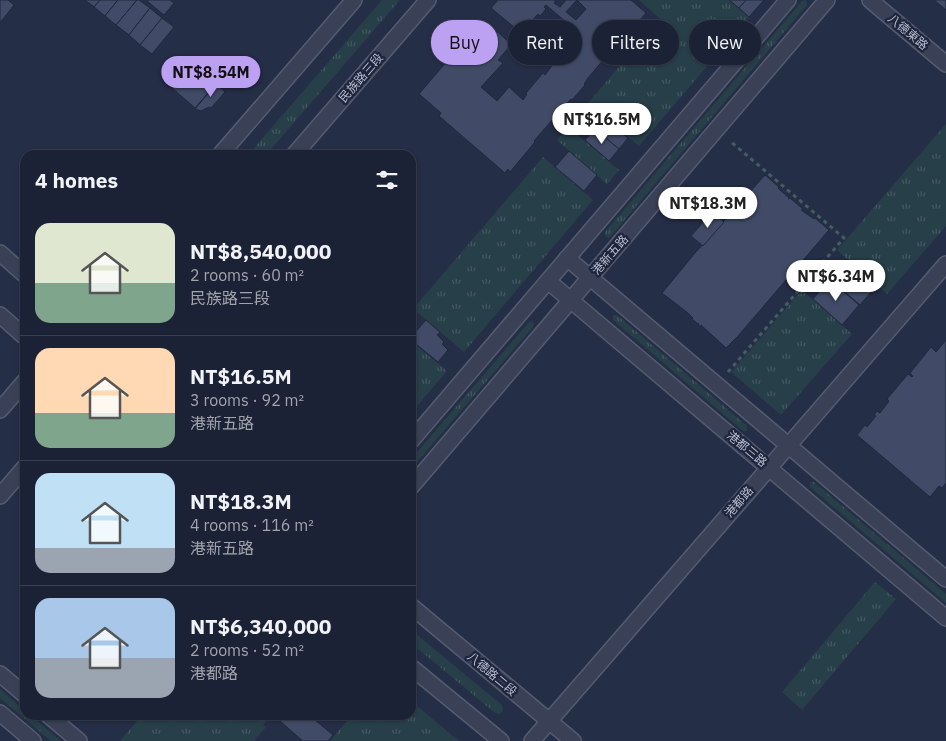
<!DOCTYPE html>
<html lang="en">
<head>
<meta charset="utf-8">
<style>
  :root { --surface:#1c2235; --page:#252a3d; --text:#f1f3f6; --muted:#a0a4ad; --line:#3a3f50; --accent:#bca0f2 }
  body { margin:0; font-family:"IBM Plex Sans","Noto Sans TC",sans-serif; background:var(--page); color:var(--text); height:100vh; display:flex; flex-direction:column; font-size:19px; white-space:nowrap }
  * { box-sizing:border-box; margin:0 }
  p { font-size:16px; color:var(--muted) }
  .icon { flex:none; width:28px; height:28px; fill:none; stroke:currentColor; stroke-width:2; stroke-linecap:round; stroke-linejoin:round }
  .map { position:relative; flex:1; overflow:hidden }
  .sheet { position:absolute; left:20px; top:150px; width:396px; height:570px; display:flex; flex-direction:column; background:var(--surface); border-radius:15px; box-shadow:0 1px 4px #0004,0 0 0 1px var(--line) }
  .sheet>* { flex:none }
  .banner { position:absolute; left:431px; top:20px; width:439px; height:45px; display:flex; gap:10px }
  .price { position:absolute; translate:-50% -42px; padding:0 11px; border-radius:18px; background:#fff; color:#222; font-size:16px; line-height:32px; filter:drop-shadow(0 1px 2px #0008) }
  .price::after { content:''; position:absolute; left:50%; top:30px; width:15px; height:11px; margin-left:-8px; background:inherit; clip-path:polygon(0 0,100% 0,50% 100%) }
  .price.active { background:var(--accent); color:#111 }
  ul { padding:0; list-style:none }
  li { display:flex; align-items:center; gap:15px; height:125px; padding:0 15px }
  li+li { border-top:1px solid var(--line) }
  li span { display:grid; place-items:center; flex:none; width:140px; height:100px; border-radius:15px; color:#555 }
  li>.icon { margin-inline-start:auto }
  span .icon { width:60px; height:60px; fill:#fffc; stroke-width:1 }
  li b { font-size:21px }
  h2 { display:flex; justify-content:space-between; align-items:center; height:60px; padding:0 15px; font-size:21px }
  .tag { padding:0 18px; border-radius:22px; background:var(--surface); box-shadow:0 1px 4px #0004,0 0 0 1px var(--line); font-size:18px; line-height:45px }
  .tag.active { background:var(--accent); color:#111 }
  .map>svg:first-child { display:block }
  .grass { fill:url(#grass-tufts) }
  .building { fill:#414b67; stroke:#20283d; fill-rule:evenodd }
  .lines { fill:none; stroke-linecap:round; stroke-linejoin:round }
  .minor-casing { stroke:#555c70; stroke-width:18 }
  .tertiary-casing { stroke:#555c70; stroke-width:18 }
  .path { stroke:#465c63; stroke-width:3; stroke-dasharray:4 4; stroke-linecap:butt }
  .minor { stroke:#3a4156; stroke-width:15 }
  .tertiary { stroke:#3a4156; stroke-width:15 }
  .labels { text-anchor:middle; stroke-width:4.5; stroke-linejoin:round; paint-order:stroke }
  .street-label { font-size:12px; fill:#b8bdcf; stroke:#1e253c }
</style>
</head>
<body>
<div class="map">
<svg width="946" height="741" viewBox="0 0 946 741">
  <defs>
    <pattern id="grass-tufts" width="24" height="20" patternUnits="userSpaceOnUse" patternTransform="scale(1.25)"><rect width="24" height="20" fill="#273f48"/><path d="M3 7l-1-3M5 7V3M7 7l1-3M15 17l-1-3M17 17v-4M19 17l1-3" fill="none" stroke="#445961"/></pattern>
  </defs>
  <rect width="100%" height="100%" fill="#252e47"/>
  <g class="grass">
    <path d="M382 0H400L266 155H248Z"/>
    <path d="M639 0H729L749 17 639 146 588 103 660 19Z"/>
    <path d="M806 0 807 5 610 237 608 238 605 236V232L802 1Z"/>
    <path d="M946 124V226L887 294 837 250Z"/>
    <path d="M568 127 619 170 607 184 557 140Z"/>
    <path d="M543 157 593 200 464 352 413 309Z"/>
    <path d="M802 290 852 334 781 415 731 372Z"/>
    <path d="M613 315H617L747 426V431H743L613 320Z"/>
    <path d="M530 321 534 323 533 327 411 469V459Z"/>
    <path d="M411 341 447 371 411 413Z"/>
    <path d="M810 482H814L946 594V603L810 487Z"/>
    <path d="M875 582 896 599 802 710 782 692Z"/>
    <path d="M411 630 502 705 503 711 499 714 495 713 411 643Z"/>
    <path d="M0 689 25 711V715H30L61 741H51L0 698Z"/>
    <path d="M411 701 459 741H330L352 715H411Z"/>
    <path d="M142 715H272L263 725 266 727 254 741H120Z"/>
  </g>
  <g class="building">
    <path d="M0 0H8L14 5 0 23Z"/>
    <path d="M85 0H100L94 7Z"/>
    <path d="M100 0H118L105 16 94 7Z"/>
    <path d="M118 0H137L116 25 105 16Z"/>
    <path d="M137 0H139L150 8 129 35 116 25Z"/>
    <path d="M148 0H170L174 3 164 15 147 1Z"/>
    <path d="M498 0H556L554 3 560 7 566 0H631L646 13 621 42 619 41 609 53 588 78 584 84 585 85 572 100 571 99 566 104 534 141 535 142 510 172 508 169 505 173 439 116 441 113 419 94 483 19 510 43 511 45 498 60 503 63 481 87 497 101 509 87 523 100 527 94 526 93 543 73 545 75 571 40 573 42 578 36 577 35 579 33 546 5 544 7 546 9 540 16 538 14 522 32 521 31 520 32 491 8ZM577 0 586 9 576 20 566 12Z"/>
    <path d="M729 0H746L739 8Z"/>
    <path d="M746 0H764L749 17 739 8Z"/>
    <path d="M934 0H946V10Z"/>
    <path d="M150 8 162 18 140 45 129 35Z"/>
    <path d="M162 18 174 27 152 54 140 45Z"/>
    <path d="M195 66 216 84 195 108 172 88 180 79 181 81Z"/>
    <path d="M216 84 225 92 211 108 209 107 201 111 195 109Z"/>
    <path d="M605 118 628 138 619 149 595 129Z"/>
    <path d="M595 129 619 149 609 161 585 140Z"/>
    <path d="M569 151 597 175 584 191 555 167Z"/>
    <path d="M765 175 779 187 778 188 789 198 788 199 790 198 803 209 801 210 814 219 815 218 829 230 738 336 726 348 701 325 700 327 698 324 699 323 698 324 692 319 693 318 688 313 662 293 695 253Z"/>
    <path d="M712 212 724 222 703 246 691 236Z"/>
    <path d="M847 259 877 285 860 305 830 279Z"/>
    <path d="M829 279 859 305 842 325 813 299Z"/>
    <path d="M426 320 440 332 437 335 444 342 442 344 448 350 438 362 411 340V337Z"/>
    <path d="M946 340V483L942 488 939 486 930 497 857 435 865 425 867 427 876 416 874 415 877 411 880 413 889 401 887 399 908 374 912 377 913 376 910 373 931 347 936 352Z"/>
    <path d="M273 715H309L333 735 328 741H303Z"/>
  </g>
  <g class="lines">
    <g class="minor-casing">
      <g id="minor">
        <path d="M870 0 946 64"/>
        <path d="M567 258 946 579"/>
        <path d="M548 281 946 618"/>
        <path d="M411 441 788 0"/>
        <path d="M411 487 827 0"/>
        <path d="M0 674 25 695"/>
        <path d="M0 713 33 741"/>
        <path d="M48 715 79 741"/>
        <path d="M532 741 946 264"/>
      </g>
    </g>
    <g class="tertiary-casing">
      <g id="tertiary">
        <path d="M220 155 354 0"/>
        <path d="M294 155 428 0"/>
        <path d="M0 253 25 275"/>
        <path d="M0 315 25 337"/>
        <path d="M0 410 25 381"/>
        <path d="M0 496 25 467"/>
        <path d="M411 606 573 741"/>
        <path d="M411 667 501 741"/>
      </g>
    </g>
    <path class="path" d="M728 372 844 238 730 141"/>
    <use href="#minor" class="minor"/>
    <use href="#tertiary" class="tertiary"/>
  </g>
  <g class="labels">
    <g class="street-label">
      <text transform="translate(908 32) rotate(40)" y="4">八德東路</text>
      <text transform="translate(361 78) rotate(-49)" y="4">民族路三段</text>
      <text transform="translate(610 255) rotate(-49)" y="4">港新五路</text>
      <text transform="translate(747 449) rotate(40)" y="4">港都三路</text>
      <text transform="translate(739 502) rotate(-49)" y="4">港都路</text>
      <text transform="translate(492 674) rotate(40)" y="4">八德路二段</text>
    </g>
  </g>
</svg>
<b class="price active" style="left:211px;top:98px">NT$8.54M</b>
<b class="price" style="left:602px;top:145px">NT$16.5M</b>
<b class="price" style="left:708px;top:229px">NT$18.3M</b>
<b class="price" style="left:836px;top:302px">NT$6.34M</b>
<div class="banner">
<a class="tag active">Buy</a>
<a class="tag">Rent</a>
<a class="tag">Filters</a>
<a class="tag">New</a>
</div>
<section class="sheet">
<h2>4 homes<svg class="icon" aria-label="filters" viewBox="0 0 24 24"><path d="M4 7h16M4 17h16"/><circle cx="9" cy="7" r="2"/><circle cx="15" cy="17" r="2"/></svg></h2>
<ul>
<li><span style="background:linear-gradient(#dfe7d0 60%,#7fa58c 0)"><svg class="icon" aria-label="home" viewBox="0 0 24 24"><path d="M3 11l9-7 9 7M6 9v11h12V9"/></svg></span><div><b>NT$8,540,000</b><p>2 rooms · 60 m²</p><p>民族路三段</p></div></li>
<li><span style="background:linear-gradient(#ffd9b3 65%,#7fa58c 0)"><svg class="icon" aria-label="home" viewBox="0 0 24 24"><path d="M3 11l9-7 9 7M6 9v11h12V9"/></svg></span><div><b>NT$16.5M</b><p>3 rooms · 92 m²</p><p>港新五路</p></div></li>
<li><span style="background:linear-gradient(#bfe0f5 75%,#9aa5b1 0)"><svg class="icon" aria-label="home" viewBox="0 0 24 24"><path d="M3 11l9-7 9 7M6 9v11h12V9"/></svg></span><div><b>NT$18.3M</b><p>4 rooms · 116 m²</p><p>港新五路</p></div></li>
<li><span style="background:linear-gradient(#a9c7e8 60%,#9aa5b1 0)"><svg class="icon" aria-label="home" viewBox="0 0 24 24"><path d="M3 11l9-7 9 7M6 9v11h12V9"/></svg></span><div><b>NT$6,340,000</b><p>2 rooms · 52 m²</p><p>港都路</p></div></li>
</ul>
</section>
</div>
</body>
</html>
